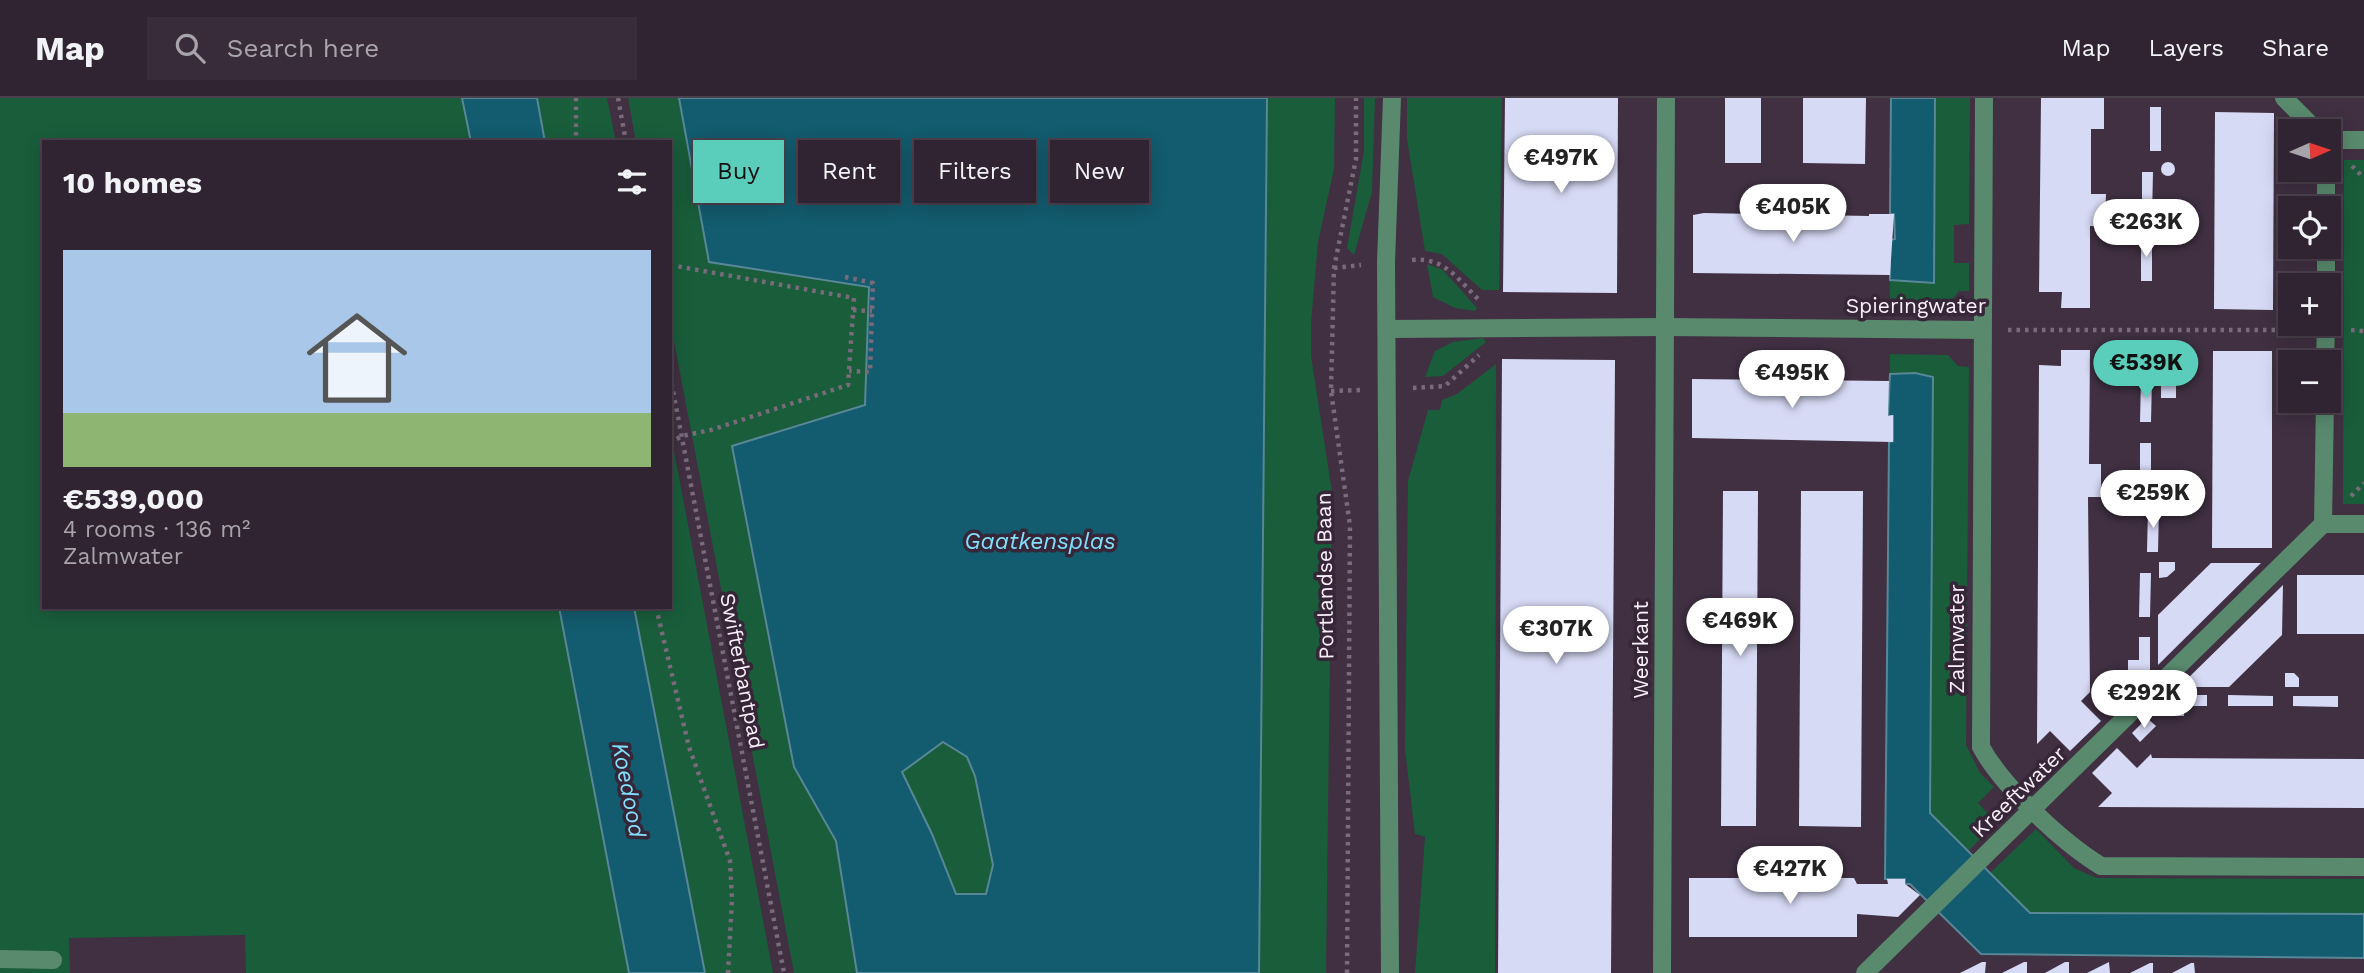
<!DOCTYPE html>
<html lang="en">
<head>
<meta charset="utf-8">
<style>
  :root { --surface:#302432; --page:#382c3a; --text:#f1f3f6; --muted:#a8a4ac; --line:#4b414d; --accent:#5bcebb }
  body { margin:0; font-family:"Work Sans",sans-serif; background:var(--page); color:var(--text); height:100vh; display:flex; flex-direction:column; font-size:26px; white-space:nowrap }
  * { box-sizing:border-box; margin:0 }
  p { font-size:23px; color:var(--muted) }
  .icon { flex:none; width:38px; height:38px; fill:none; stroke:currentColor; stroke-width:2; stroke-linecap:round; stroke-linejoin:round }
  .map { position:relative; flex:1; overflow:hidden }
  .sheet { position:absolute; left:42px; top:42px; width:630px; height:469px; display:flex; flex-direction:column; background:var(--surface); border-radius:0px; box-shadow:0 4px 18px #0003,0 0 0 2px var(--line) }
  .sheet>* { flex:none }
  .top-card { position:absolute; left:693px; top:42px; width:665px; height:63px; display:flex; gap:14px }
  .needle { width:46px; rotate:87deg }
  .buttons { position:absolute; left:2278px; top:21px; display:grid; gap:14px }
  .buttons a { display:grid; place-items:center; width:63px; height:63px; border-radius:0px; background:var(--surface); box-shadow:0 4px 18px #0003,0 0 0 2px var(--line); font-size:35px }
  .price { position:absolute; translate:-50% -60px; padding:0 16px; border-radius:24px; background:#fff; color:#222; font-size:23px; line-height:46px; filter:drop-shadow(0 2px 4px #0008) }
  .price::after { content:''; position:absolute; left:50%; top:42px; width:21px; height:16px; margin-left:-10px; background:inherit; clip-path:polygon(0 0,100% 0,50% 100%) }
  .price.selected { background:var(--accent); color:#111 }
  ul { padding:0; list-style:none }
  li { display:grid; align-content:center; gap:14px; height:371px; padding:0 21px }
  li+li { border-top:2px solid var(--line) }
  li span { display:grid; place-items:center; height:217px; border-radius:0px; color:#555 }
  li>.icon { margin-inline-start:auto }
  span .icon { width:126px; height:126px; fill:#fffc; stroke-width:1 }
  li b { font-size:30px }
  h2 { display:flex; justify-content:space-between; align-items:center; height:84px; padding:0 21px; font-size:30px }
  .pill { padding:0 24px; border-radius:0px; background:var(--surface); box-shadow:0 4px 18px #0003,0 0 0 2px var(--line); font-size:24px; line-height:63px }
  .pill.selected { background:var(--accent); color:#111 }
  header { display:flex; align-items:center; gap:42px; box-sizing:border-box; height:98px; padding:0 35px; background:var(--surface); border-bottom:2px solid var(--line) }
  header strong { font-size:33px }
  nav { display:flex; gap:38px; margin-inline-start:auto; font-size:24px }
  .search { width:490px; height:63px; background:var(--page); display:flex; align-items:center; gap:18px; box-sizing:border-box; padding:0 24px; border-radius:0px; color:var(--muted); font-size:26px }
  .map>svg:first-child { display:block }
  .green { fill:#195d3b }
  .water { fill:#135b6e; stroke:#588798; stroke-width:2; fill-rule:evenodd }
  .building { fill:#d7daf5 }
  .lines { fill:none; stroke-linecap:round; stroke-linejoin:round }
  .path { stroke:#796b7b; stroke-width:4.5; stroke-dasharray:3.5 5; stroke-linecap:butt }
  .minor { stroke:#598a6e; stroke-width:18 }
  .labels { text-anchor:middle; stroke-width:7; stroke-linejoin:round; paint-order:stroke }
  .street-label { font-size:21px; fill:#f9effa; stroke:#362637 }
  .water-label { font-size:23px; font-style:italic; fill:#83e0fd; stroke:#362637 }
</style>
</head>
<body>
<header>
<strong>Map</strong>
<div class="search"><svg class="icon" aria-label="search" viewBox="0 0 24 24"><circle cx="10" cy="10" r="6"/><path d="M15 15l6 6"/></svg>Search here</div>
<nav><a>Map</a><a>Layers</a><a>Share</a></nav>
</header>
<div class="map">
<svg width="2364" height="875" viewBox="0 0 2364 875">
  <rect width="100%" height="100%" fill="#403042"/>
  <g class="green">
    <path d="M0 0H462L471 44H44V509H559L629 875H246L245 837 69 840 70 875H0Z"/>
    <path d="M537 0H607L616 44H545Z"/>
    <path d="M628 0H679L709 164 869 188 865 307 732 349 794 669 836 743 857 875H794L670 222V44H636Z"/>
    <path d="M1267 0H1335L1334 71 1318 144 1311 225V258L1332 394 1326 875H1259Z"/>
    <path d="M1364 0H1375L1372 94 1354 157 1347 150 1364 53Z"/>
    <path d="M1407 0H1502L1499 192H1482L1442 156 1425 153 1407 41Z"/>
    <path d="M1935 0H1970L1969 126 1954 127V165H1969V193H1959L1950 204 1890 203V182L1933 184Z"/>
    <path d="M2344 62H2364V406H2343Z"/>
    <path d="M1427 166 1443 172 1477 210 1475 213 1455 210 1433 199Z"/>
    <path d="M1483 240 1486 244 1443 278 1425 279 1435 253 1453 244Z"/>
    <path d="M1890 256 1948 257 1958 268 1969 269 1966 647 1980 675 1994 689 1978 705 1997 725 1968 753 1930 714 1933 279 1890 276Z"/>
    <path d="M1496 266 1495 875H1415L1425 739 1415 736 1405 651 1408 383 1428 312H1440L1442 302 1457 296Z"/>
    <path d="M670 332 773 875H705L634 509H670Z"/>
    <path d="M943 644 967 659 975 678 993 767 986 796H956L932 736 902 674Z"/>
    <path d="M2036 731 2074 770 2097 780 2364 781V816L2030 815 1990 775Z"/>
  </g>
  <g class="water">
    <path d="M462 0H537L545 44H471Z"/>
    <path d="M679 0H1267L1259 875H857L836 743 794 669 732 348 865 307 869 189 709 164ZM943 644 967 659 975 678 993 767 986 796H956L932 736 902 674Z"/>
    <path d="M1891 0H1935L1934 185 1890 182V142L1895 141 1894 116H1890Z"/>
    <path d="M1915 275 1933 279 1930 715 2030 815 2364 816V860L1981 856 1910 786H1905V781H1885L1889 344 1893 343V318H1888L1890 276Z"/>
    <path d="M559 509H634L705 875H629Z"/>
  </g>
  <g class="building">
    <path d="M1505 0H1618L1617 195 1503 194Z"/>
    <rect x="1725" y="0" width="36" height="65"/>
    <path d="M1803 0H1866L1865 66 1803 65Z"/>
    <path d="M2041 0H2104V31H2091V96H2106L2105 128H2090V210H2061L2062 194H2039Z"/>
    <rect x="2150" y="9" width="11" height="44"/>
    <path d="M2215 14 2274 15 2273 212 2214 211Z"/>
    <circle cx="2168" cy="71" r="7"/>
    <path d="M2142 74H2153L2152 118H2142Z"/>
    <path d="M1704 115 1869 118V116H1894L1890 177 1693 175V117Z"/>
    <path d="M2163 115H2176L2177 130H2163Z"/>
    <rect x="2141" y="139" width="11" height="44"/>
    <path d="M2061 252H2090L2089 366H2101V399H2088L2090 594 2081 603 2101 623 2070 653 2050 633 2037 646 2039 267 2061 268Z"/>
    <path d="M2213 253H2272V450H2212Z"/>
    <path d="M1502 261 1615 262 1611 875H1498Z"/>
    <path d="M2141 280H2152L2151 324H2140Z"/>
    <path d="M1692 281 1889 283 1888 318 1893 317V344L1692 340Z"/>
    <rect x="2161" y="286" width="15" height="14"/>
    <rect x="2140" y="345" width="11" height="44"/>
    <path d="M2159 383H2174L2175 398 2159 399Z"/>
    <path d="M1723 393H1758L1756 728H1721Z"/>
    <path d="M1801 393H1863L1861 729 1799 728Z"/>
    <path d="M2148 409 2159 410 2158 454H2147Z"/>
    <path d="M2159 464H2175V472L2167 479 2159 480Z"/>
    <path d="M2211 465H2261L2158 567V517Z"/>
    <path d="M2140 475H2151L2150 519H2139Z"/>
    <rect x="2297" y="477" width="67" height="59"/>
    <path d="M2283 487 2282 537 2229 589H2179Z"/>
    <path d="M2139 539H2150V573H2128V562H2139Z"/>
    <path d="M2285 575H2294L2299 580V589H2285Z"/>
    <path d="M2118 590 2126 598 2110 613 2102 605Z"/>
    <path d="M2174 597H2207V608H2184V618H2173Z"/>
    <path d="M2228 597 2273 598V608H2228Z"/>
    <path d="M2293 598H2338V609L2293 608Z"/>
    <path d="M2147 620 2156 628 2140 644 2132 635Z"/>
    <path d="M2117 650 2137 670 2151 656 2152 660 2364 661V710L2098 709 2112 695 2092 675Z"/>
    <path d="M1689 780H1854L1857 786H1888L1887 781H1905V786L1920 797 1898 819 1857 816V839H1689Z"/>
    <path d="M1982 864H1986L1985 875H1960Z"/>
    <path d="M2024 864H2027V875H2002Z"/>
    <path d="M2065 864H2069V875H2045Z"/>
    <path d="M2109 864 2110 875H2087Z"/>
    <path d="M2150 865H2153V875H2130Z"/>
    <path d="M2191 865H2194L2195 875H2172Z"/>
  </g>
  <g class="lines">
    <g class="path">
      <path d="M576 0V44"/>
      <path d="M618 0 626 44"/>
      <path d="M2352 68 2364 80"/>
      <path d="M1412 162C1446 159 1458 182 1481 204"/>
      <path d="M670 167 854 200 848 287 711 332 682 338 670 345"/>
      <path d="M1334 170 1361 167"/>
      <path d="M845 179 873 185 870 274 849 273"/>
      <path d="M853 212 872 213"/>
      <path d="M2008 232H2300"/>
      <path d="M2351 232 2364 233"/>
      <path d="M670 277 784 875"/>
      <path d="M1413 290 1445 288 1479 257"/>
      <path d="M1331 293 1362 292"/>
      <path d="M2351 398 2364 385"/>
      <path d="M656 509 689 649 730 763 732 802 728 875"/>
      <path d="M1347 875 1350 428 1331 293 1334 170 1356 61V0"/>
    </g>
    <g class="minor">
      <path d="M1984 0 1981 649C2003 689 2062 744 2101 768L2364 769"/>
      <path d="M2284 0 2317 33"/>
      <path d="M2329 42H2364"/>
      <path d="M2326 72V110"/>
      <path d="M2326 149V187"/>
      <path d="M1387 231 1664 229 1982 232"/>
      <path d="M2325 264 2326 226"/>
      <path d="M2325 303 2323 426H2364"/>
      <path d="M0 861 53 862"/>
      <path d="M1390 875 1386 164 1392 0"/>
      <path d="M1662 875 1666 0"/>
      <path d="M1865 875 2323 426"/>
    </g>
  </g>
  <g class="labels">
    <g class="street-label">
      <text x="1916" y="215">Spieringwater</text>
      <text transform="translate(1325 478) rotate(-91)" y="7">Portlandse Baan</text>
      <text transform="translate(1957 541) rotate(-90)" y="7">Zalmwater</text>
      <text transform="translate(1641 552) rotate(-90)" y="7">Weerkant</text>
      <text transform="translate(742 573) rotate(79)" y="7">Swifterbantpad</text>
      <text transform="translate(2019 694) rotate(-44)" y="7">Kreeftwater</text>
    </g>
    <g class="water-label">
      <text x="1040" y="451">Gaatkensplas</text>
      <text transform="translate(629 692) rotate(79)" y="8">Koedood</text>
    </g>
  </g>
</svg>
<div class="buttons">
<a><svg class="needle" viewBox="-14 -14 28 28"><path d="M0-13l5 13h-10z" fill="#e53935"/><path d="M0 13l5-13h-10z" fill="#a8a4ac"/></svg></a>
<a><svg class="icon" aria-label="locate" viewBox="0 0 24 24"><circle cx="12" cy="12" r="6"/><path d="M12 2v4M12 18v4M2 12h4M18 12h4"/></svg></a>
<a>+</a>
<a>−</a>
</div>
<b class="price" style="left:1561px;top:97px">€497K</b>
<b class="price" style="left:1793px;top:146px">€405K</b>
<b class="price" style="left:2146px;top:161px">€263K</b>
<b class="price selected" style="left:2146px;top:302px">€539K</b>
<b class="price" style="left:1792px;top:312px">€495K</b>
<b class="price" style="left:2153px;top:432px">€259K</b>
<b class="price" style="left:1740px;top:560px">€469K</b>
<b class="price" style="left:1556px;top:568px">€307K</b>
<b class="price" style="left:2144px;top:632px">€292K</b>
<b class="price" style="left:1790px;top:808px">€427K</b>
<div class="top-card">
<a class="pill selected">Buy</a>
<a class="pill">Rent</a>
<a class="pill">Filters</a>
<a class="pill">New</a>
</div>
<section class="sheet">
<h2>10 homes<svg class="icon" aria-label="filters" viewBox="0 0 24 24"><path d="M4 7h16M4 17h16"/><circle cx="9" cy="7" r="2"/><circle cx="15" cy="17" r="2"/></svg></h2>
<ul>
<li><span style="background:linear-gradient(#a9c7e8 75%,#8fb573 0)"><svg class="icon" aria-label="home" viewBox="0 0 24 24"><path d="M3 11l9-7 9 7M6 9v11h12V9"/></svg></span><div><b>€539,000</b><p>4 rooms · 136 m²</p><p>Zalmwater</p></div></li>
</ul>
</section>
</div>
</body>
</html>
